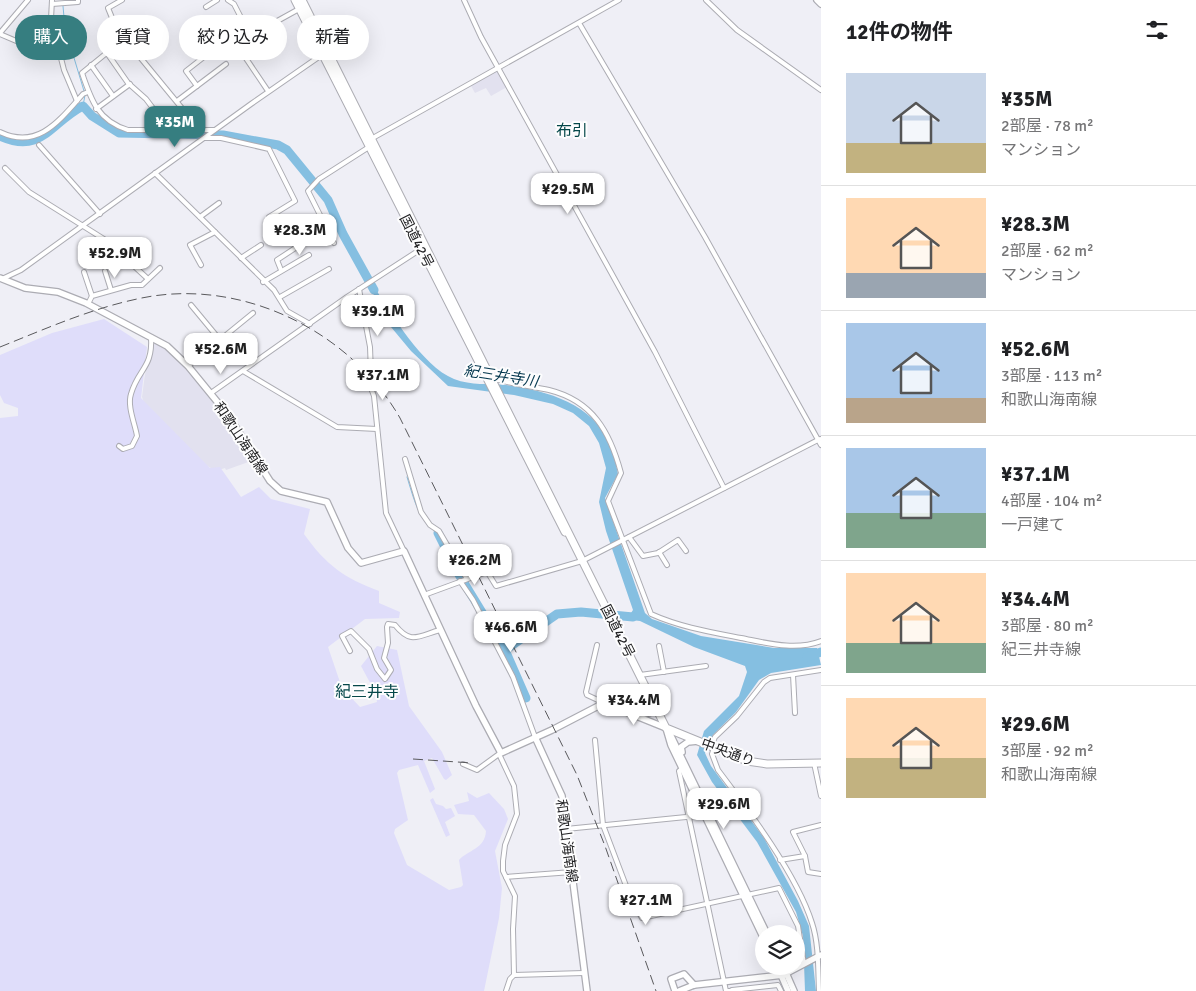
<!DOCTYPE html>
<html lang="ja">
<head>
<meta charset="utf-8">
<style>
  :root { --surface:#fff; --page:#f6f6f6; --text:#202124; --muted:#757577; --line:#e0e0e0; --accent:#367e80 }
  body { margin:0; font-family:Signika,"Noto Sans JP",sans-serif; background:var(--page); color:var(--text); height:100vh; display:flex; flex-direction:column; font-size:19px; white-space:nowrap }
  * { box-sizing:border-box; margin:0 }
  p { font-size:16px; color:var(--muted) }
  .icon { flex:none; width:28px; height:28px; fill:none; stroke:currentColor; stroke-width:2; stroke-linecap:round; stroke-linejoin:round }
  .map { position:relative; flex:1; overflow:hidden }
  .side { display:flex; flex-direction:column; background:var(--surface); width:375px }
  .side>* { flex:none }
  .top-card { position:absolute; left:15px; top:15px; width:475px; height:45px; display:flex; gap:10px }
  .tools { position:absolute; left:755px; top:925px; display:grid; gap:10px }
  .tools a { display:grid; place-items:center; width:50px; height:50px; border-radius:50%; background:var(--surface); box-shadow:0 5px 20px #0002; font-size:25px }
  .price { position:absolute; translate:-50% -42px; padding:0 11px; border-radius:10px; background:#fff; color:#222; font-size:16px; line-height:32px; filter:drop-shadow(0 1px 2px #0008) }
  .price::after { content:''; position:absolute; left:50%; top:30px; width:15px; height:11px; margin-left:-8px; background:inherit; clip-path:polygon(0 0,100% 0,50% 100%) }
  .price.selected { background:var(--accent); color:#fff }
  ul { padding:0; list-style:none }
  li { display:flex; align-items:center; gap:15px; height:125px; padding:0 25px }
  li+li { border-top:1px solid var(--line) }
  li span { display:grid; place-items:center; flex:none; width:140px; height:100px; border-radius:0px; color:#555 }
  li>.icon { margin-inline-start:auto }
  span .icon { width:60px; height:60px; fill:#fffc; stroke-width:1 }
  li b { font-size:21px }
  h2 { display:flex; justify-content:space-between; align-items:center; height:60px; padding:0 25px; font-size:21px }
  .chip { padding:0 18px; border-radius:22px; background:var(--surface); box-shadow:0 5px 20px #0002; font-size:18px; line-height:45px }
  .chip.selected { background:var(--accent); color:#fff }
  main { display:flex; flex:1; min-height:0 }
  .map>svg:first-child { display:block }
  .built { fill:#e2e1ef }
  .green { fill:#dfddfa }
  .water { fill:#85bfe1 }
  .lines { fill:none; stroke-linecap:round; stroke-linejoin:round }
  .stream { stroke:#85bfe1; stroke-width:1 }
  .river { stroke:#85bfe1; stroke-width:9 }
  .street-casing { stroke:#acacb3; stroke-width:6 }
  .secondary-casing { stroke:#acacb3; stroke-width:8 }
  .highway-casing { stroke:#acacb3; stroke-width:9 }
  .street { stroke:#fff; stroke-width:4 }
  .secondary { stroke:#fff; stroke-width:5.5 }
  .highway { stroke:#fff; stroke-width:7 }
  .rail { stroke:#59595c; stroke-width:1; stroke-dasharray:10 5; stroke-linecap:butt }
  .labels { text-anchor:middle; stroke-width:4; stroke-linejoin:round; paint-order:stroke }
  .street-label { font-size:14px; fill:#222224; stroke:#fdfdfe }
  .water-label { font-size:15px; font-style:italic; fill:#05384f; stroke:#fdfdfe }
  .quarter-label { font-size:16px; fill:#044749; stroke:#fdfdfe }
</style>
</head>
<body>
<main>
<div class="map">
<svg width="821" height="991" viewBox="0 0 821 991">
  <rect width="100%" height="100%" fill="#efeff6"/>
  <g class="built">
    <path d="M497 70 507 87 491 96 486 88 475 93 470 84Z"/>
    <path d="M153 341 164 346 179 358 232 422 254 460 226 470 225 468 216 471 197 460 147 412 142 397 145 374 153 351Z"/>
  </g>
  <g class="green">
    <path d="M104 319 147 347 141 398 210 468 220 467 241 497 259 487 271 499 310 509 304 534C326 565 344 578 379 591V603L400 612 399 618 365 619 328 647 342 688 360 707 377 702 375 692 361 666 377 646 397 650 409 706 442 752 452 775 446 780 444 779 432 758 424 761 435 789 430 793 418 765 399 770 397 773 408 820 395 829 394 833 407 865 449 890 461 887 463 885 459 860C468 850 485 849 486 831L474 815 458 814 454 805 469 801 467 792 477 798 489 793 504 809 508 819 495 851 502 888 499 918 484 991H0V418L18 416V408L4 403 0 395V355L52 333Z"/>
    <path d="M433 798 436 804 443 806 446 809 451 808 455 816 445 822 450 835 446 837 430 800Z"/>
  </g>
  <path class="water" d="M369 285H373C391 313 422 366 454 379 472 386 488 383 506 385 547 391 592 403 610 444 614 453 616 464 618 474L605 498 645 613 652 619 701 636 774 648H817L821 665 771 673 759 680 736 712 713 735 705 753 711 766 764 838 798 901 809 926 816 991H805L803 936 796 912 757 842 712 782 697 755 704 731 739 696 747 672 745 666 694 647 640 621 623 619 622 613H631L633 610 606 531 599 502 606 468 599 443 589 426 573 413 553 404 514 395 448 386 411 351 391 327Z"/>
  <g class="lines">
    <g class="stream">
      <path d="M63 6 65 28 84 91"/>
      <path d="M83 106 85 95"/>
      <path d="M407 477C414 499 418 520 438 533"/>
    </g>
    <g class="river">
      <path d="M0 136C42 155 51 122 83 106L92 116 119 133 223 135 278 145 287 150 328 200 343 234 374 290"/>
      <path d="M438 533 458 573 505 650 526 698"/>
      <path d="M505 650 557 614 581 612 633 617"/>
      <path d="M807 657 821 652"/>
    </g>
    <g class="street-casing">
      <g id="street">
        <path d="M122 0 108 8 119 35 120 42 82 73C91 100 98 121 128 130H214"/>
        <path d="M228 0 234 4 252 39"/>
        <path d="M464 0 481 37 655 352 724 488"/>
        <path d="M706 0 737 30 821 90"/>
        <path d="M52 4 78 2V0"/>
        <path d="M206 7 217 0"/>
        <path d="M51 19 64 70 77 101"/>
        <path d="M579 23 705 237 821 445"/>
        <path d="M0 33 28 0"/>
        <path d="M0 34 21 43 51 19 52 0"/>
        <path d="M107 53 128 83 146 99 155 111"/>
        <path d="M139 56 199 129"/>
        <path d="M91 65 113 96"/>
        <path d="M197 86 186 71 218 46"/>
        <path d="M268 91 241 51V48L270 25 299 9"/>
        <path d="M177 101 226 64"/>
        <path d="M96 109 130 84"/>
        <path d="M0 132C38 150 59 121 83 94L88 92"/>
        <path d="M205 138H221L269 149 295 201 269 217 274 235 300 220"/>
        <path d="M371 139 619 0"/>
        <path d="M39 145 100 214"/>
        <path d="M5 168 29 192 107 241 148 279"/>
        <path d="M155 173 274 290 287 311 310 324"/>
        <path d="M200 217 219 203"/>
        <path d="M334 243 308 191 319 179 369 147"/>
        <path d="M241 258 261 245"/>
        <path d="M201 265 190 245 215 232"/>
        <path d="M281 270 277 260 309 239"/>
        <path d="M105 271 111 290"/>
        <path d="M84 272 92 296"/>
        <path d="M2 279 21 270 251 104 323 54"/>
        <path d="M263 282 309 255"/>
        <path d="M359 289 370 347 371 373 369 383 374 396 386 513 404 551"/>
        <path d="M280 297 329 269"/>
        <path d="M88 304 92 296 131 285H142L160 268"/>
        <path d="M191 305 220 340"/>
        <path d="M188 366 253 313"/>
        <path d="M243 371 337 427 377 429"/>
        <path d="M492 378C511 384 530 386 549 390 593 401 610 432 621 473L608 501 651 614C680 627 710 632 741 638 767 643 795 651 821 641"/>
        <path d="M211 393 347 297 421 249"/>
        <path d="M119 446 123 449 132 446 137 436C135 424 127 406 131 394 138 369 153 368 151 337"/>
        <path d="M405 459 421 512 430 525 439 531 467 579"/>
        <path d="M629 537 643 556 658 553 678 540 686 551"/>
        <path d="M659 552 667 565"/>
        <path d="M460 581 473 600 513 677 535 737"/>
        <path d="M424 595 484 573H488L496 586 582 561 820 439"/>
        <path d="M597 645 586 692 587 695 600 701 601 704"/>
        <path d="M659 646 664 672"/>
        <path d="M350 651 342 636 351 631 369 649 377 669 385 679 391 670 384 658 388 643 387 627 388 624 395 625C411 645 418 636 440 630"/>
        <path d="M640 675 706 666"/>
        <path d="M793 675 795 713"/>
        <path d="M595 740 603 825 628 891 642 918 779 888 798 926 804 964"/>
        <path d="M711 747 715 737 737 716 764 682 770 678 821 670"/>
        <path d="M714 748 712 754 718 770C749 811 797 875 812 923 819 944 818 969 819 991"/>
        <path d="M499 754 514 786 517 814 505 845 503 861V871L515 896 513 929 514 975 510 979 506 991"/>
        <path d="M814 763 821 796"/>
        <path d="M463 764 477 770 499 754"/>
        <path d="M683 768 679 771 726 991H732"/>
        <path d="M566 829 706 815"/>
        <path d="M805 856 808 872 821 874"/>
        <path d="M780 860 805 856 793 832 821 825"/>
        <path d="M506 877 572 872"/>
        <path d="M514 975 584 973"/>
        <path d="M732 990 778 985 781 991"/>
      </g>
    </g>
    <g class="secondary-casing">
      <g id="secondary">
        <path d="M817 0 821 4"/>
        <path d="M0 278 25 288 58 292 86 303 167 346 188 366 228 415 270 481 281 491 327 502 348 548 361 563 404 551 476 706 501 753 552 730 604 703 666 728"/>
        <path d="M666 728 671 745 764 939"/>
        <path d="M670 734 767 934"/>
        <path d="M535 737 562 796 587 991"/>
        <path d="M682 752 681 747 688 742 698 741"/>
        <path d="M777 966 788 991"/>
        <path d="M783 966 794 991"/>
        <path d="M675 991 671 979 684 974 694 985"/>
        <path d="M679 991 694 985 783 975 821 955"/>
      </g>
    </g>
    <g class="highway-casing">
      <g id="highway">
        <path d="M295 0 565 532"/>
        <path d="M302 0 666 728 747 761 767 764 821 763"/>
        <path d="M635 715 650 712 651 698"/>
      </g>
    </g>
    <use href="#street" class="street"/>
    <use href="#secondary" class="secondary"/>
    <use href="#highway" class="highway"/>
    <g class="rail">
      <path d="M0 347C45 329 90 309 137 299 238 276 349 329 400 418L577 775 605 846 656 991"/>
      <path d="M413 759 472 763"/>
    </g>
  </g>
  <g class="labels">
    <g class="street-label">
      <text transform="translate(417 241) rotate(63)" y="5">国道42号</text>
      <text transform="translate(241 438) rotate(56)" y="5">和歌山海南線</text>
      <text transform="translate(618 631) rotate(63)" y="5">国道42号</text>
      <text transform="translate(728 752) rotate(20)" y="5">中央通り</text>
      <text transform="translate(567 841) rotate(82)" y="5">和歌山海南線</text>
    </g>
    <g class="water-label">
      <text transform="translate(501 376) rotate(9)" y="5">紀三井寺川</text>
    </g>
    <g class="quarter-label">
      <text x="572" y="136">布引</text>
      <text x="367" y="697">紀三井寺</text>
    </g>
  </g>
</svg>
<div class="tools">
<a><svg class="icon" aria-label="layers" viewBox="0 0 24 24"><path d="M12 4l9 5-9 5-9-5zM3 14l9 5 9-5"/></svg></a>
</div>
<b class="price selected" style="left:175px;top:148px">¥35M</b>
<b class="price" style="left:568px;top:215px">¥29.5M</b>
<b class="price" style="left:300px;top:256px">¥28.3M</b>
<b class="price" style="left:115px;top:279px">¥52.9M</b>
<b class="price" style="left:378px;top:337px">¥39.1M</b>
<b class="price" style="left:221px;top:375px">¥52.6M</b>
<b class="price" style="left:383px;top:401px">¥37.1M</b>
<b class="price" style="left:475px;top:586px">¥26.2M</b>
<b class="price" style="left:511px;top:653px">¥46.6M</b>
<b class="price" style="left:634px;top:726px">¥34.4M</b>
<b class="price" style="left:724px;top:830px">¥29.6M</b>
<b class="price" style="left:646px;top:926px">¥27.1M</b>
<div class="top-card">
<a class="chip selected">購入</a>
<a class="chip">賃貸</a>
<a class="chip">絞り込み</a>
<a class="chip">新着</a>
</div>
</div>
<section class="side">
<h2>12件の物件<svg class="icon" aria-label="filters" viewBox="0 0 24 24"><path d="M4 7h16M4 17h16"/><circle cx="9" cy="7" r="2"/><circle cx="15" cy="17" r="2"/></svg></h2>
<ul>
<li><span style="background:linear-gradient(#c9d6e8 70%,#c2b280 0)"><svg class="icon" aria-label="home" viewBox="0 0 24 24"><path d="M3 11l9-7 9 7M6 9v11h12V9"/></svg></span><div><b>¥35M</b><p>2部屋 · 78 m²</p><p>マンション</p></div></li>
<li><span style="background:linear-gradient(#ffd9b3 75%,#9aa5b1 0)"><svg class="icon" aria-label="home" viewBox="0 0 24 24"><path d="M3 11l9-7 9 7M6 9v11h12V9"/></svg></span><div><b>¥28.3M</b><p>2部屋 · 62 m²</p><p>マンション</p></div></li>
<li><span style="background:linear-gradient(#a9c7e8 75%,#b9a48a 0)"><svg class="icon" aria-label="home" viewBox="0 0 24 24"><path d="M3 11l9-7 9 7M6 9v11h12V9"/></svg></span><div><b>¥52.6M</b><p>3部屋 · 113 m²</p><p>和歌山海南線</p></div></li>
<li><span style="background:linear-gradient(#a9c7e8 65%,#7fa58c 0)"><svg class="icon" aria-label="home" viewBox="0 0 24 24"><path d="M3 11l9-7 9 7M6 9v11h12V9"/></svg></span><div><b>¥37.1M</b><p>4部屋 · 104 m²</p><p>一戸建て</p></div></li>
<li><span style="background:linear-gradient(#ffd9b3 70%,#7fa58c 0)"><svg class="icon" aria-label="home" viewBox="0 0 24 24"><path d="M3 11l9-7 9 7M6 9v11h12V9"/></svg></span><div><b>¥34.4M</b><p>3部屋 · 80 m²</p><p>紀三井寺線</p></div></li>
<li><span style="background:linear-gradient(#ffd9b3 60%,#c2b280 0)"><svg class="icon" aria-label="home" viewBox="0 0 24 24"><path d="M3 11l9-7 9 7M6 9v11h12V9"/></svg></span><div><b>¥29.6M</b><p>3部屋 · 92 m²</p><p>和歌山海南線</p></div></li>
</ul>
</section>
</main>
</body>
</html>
